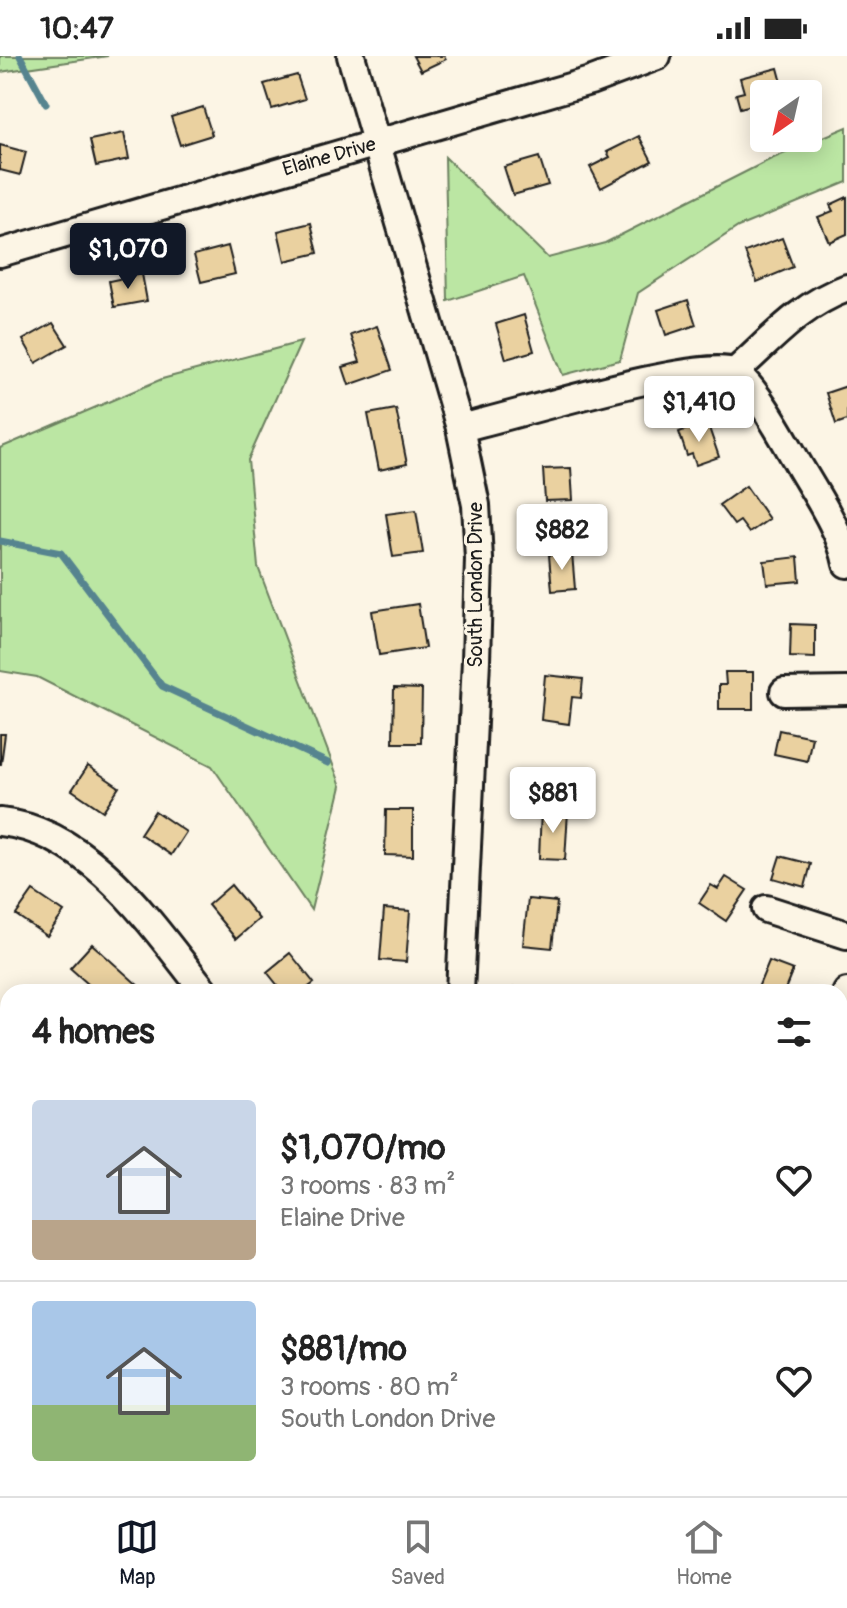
<!DOCTYPE html>
<html lang="en">
<head>
<meta charset="utf-8">
<style>
  :root { --surface:#fff; --page:#f6f6f6; --text:#222; --muted:#767676; --line:#e0e0e0; --accent:#111827 }
  body { margin:0; font-family:Pangolin,sans-serif; background:var(--page); color:var(--text); height:100vh; display:flex; flex-direction:column; font-size:30px; white-space:nowrap }
  * { box-sizing:border-box; margin:0 }
  p { font-size:26px; color:var(--muted) }
  .icon { flex:none; width:44px; height:44px; fill:none; stroke:currentColor; stroke-width:2; stroke-linecap:round; stroke-linejoin:round }
  .map { position:relative; flex:1; overflow:hidden }
  .drawer { position:absolute; left:0px; top:928px; width:848px; height:512px; display:flex; flex-direction:column; background:var(--surface); border-radius:24px 24px 0 0; box-shadow:0 4px 20px #0003 }
  .drawer>* { flex:none }
  .needle { width:52px; rotate:214deg }
  .controls { position:absolute; left:750px; top:24px; display:grid; gap:16px }
  .controls a { display:grid; place-items:center; width:72px; height:72px; border-radius:8px; background:var(--surface); box-shadow:0 4px 20px #0003; font-size:40px }
  .price { position:absolute; translate:-50% -68px; padding:0 18px; border-radius:8px; background:#fff; color:#222; font-size:26px; line-height:52px; filter:drop-shadow(0 2px 4px #0008) }
  .price::after { content:''; position:absolute; left:50%; top:48px; width:24px; height:18px; margin-left:-12px; background:inherit; clip-path:polygon(0 0,100% 0,50% 100%) }
  .price.on { background:var(--accent); color:#fff }
  ul { padding:0; list-style:none }
  li { display:flex; align-items:center; gap:24px; height:200px; padding:0 32px }
  li+li { border-top:2px solid var(--line) }
  li span { display:grid; place-items:center; flex:none; width:224px; height:160px; border-radius:8px; color:#555 }
  li>.icon { margin-inline-start:auto }
  span .icon { width:96px; height:96px; fill:#fffc; stroke-width:1 }
  li b { font-size:34px }
  h2 { display:flex; justify-content:space-between; align-items:center; height:96px; padding:0 32px; font-size:34px }
  .status { display:flex; justify-content:space-between; align-items:center; height:56px; padding:0 40px; background:var(--surface); direction:ltr }
  .status svg { height:22px; fill:currentColor }
  .tab-bar { display:flex; justify-content:space-around; align-items:center; height:112px; border-top:2px solid var(--line); background:var(--surface); font-size:22px; color:var(--muted) }
  .tab-bar a { display:grid; justify-items:center; gap:4px }
  .tab-bar .on { color:var(--accent) }
  .map>svg:first-child { display:block }
  .green { fill:#bbe6a3; stroke:#6c8160; stroke-width:2 }
  .lines { fill:none; stroke-linecap:round; stroke-linejoin:round }
  .stream { stroke:#56848f; stroke-width:7 }
  .building { fill:#ead1a0; stroke:#1c1c1c; stroke-width:2 }
  .minor-casing { stroke:#1c1c1c; stroke-width:32 }
  .minor { stroke:#fcf5e5; stroke-width:26 }
  .labels { text-anchor:middle; stroke-width:6; stroke-linejoin:round; paint-order:stroke }
  .street-label { font-size:20px; fill:#1c1c1c; stroke:#fcf5e5 }
</style>
</head>
<body>
<div class="status"><b>10:47</b><svg viewBox="0 0 49 12"><path d="M0 12V9h3v3zM5 12V6h3v6zM10 12V3h3v9zM15 12V0h3v12zM26 1h20v11H26zM47 4h2v5h-2z"/></svg></div>
<div class="map">
<svg width="847" height="1440" viewBox="0 0 847 1440">
  <rect width="100%" height="100%" fill="#fcf5e5"/>
  <filter id="ink" filterUnits="userSpaceOnUse"><feTurbulence type="fractalNoise" baseFrequency=".0125" numOctaves="2"/><feDisplacementMap in="SourceGraphic" scale="16" xChannelSelector="R" yChannelSelector="G"/><feConvolveMatrix kernelMatrix="1 2 1 2 8 2 1 2 1" color-interpolation-filters="sRGB"/></filter>
  <g filter="url(#ink)">
    <g class="green">
      <path d="M0 0H108L0 16Z"/>
      <path d="M847 71V126L738 171 638 237 620 304 563 319 524 220 448 245 445 101 548 202 605 187 771 103Z"/>
      <path d="M301 286 248 404 258 511 341 730 311 854 212 710 37 621 0 615V392L162 323Z"/>
    </g>
    <g class="lines">
      <g class="stream">
        <path d="M20 0 46 48"/>
        <path d="M0 485 61 497 162 630 328 707"/>
      </g>
    </g>
    <g class="building">
      <path d="M413 0H444L446 3 421 15Z"/>
      <path d="M778 12 785 38H764V46L740 52 736 38 744 36 740 22Z"/>
      <path d="M297 19 305 43 272 53 264 28Z"/>
      <path d="M203 51 212 79 180 89 171 61Z"/>
      <path d="M124 77 129 103 96 110 90 84Z"/>
      <path d="M639 80 652 105 601 132 590 111 610 101 607 96Z"/>
      <path d="M0 89 26 96 20 119 0 114Z"/>
      <path d="M539 101 548 129 513 139 504 111Z"/>
      <path d="M847 141V178L829 186 818 161 833 155 830 149Z"/>
      <path d="M311 167 318 197 285 205 278 175Z"/>
      <path d="M782 182 793 211 757 226 745 196Z"/>
      <path d="M228 190 235 218 201 226 194 199Z"/>
      <path d="M142 218 147 245 114 251 109 225Z"/>
      <path d="M688 244 696 269 666 279 658 254Z"/>
      <path d="M524 259 534 295 506 303 496 268Z"/>
      <path d="M53 267 67 289 36 307 23 284Z"/>
      <path d="M377 270 392 314 349 329 343 311 360 306 351 279Z"/>
      <path d="M847 330V364L836 368 826 337Z"/>
      <path d="M396 353 407 408 379 414 368 358Z"/>
      <path d="M707 366 719 401 696 409 692 398 687 400 679 376Z"/>
      <path d="M571 412 573 444 545 445 543 413Z"/>
      <path d="M746 430 769 463 749 477 740 465 734 469 719 449Z"/>
      <path d="M416 454 423 497 393 501 386 458Z"/>
      <path d="M572 497 575 533 552 535 549 499Z"/>
      <path d="M798 501 800 525 767 528 764 505Z"/>
      <path d="M418 548 425 592 379 599 372 555Z"/>
      <path d="M791 568 815 569V602L790 601Z"/>
      <path d="M725 616H753V653H719V629H726Z"/>
      <path d="M545 619 583 623 581 642 572 641 569 668 541 664Z"/>
      <path d="M394 632 422 633 421 687H393Z"/>
      <path d="M779 674 812 681 807 705 774 698Z"/>
      <path d="M0 678H5L1 708H0Z"/>
      <path d="M88 710 119 731 103 755 72 734Z"/>
      <path d="M541 753 568 755 565 804 539 803Z"/>
      <path d="M386 754H413V800L385 799Z"/>
      <path d="M155 755 186 776 171 799 140 778Z"/>
      <path d="M780 800 811 808 805 831 773 822Z"/>
      <path d="M726 821 747 834 726 865 699 847 711 829 718 833Z"/>
      <path d="M231 829 259 863 236 883 208 849Z"/>
      <path d="M33 835 64 856 47 880 16 859Z"/>
      <path d="M528 843 557 846 552 892 523 889Z"/>
      <path d="M384 853 410 855 406 906 380 904Z"/>
      <path d="M92 888 140 931 136 936H97L70 912Z"/>
      <path d="M290 897 314 927 302 936H283L267 916Z"/>
      <path d="M769 905 793 914 784 936 757 934Z"/>
      <path d="M514 931 543 936H513Z"/>
      <path d="M840 1208 847 1211V1236L840 1234Z"/>
      <path d="M693 1432H729L731 1438 695 1440Z"/>
    </g>
    <g class="lines">
      <g class="minor-casing">
        <g id="minor">
          <path d="M351 0 460 372 476 449 479 503 476 604 460 936"/>
          <path d="M0 197 590 25 657 0"/>
          <path d="M735 316C771 284 800 249 847 232"/>
          <path d="M460 372C507 362 700 302 733 316 752 324 785 385 796 404 814 436 840 472 847 508"/>
          <path d="M784 636 847 635"/>
          <path d="M0 766C91 775 153 871 205 936"/>
          <path d="M766 853 847 879"/>
          <path d="M840 950 847 936"/>
          <path d="M840 1075 847 1079"/>
          <path d="M0 1267 8 1264"/>
          <path d="M840 1273 847 1275"/>
          <path d="M641 1432 645 1440"/>
          <path d="M368 1440 369 1432"/>
        </g>
      </g>
      <use href="#minor" class="minor"/>
    </g>
  </g>
  <g class="labels">
    <g class="street-label">
      <text transform="translate(329 100) rotate(-16)" y="7">Elaine Drive</text>
      <text transform="translate(475 529) rotate(-90)" y="7">South London Drive</text>
    </g>
  </g>
</svg>
<div class="controls">
<a><svg class="needle" viewBox="-14 -14 28 28"><path d="M0-13l5 13h-10z" fill="#e53935"/><path d="M0 13l5-13h-10z" fill="#767676"/></svg></a>
</div>
<b class="price on" style="left:128px;top:235px">$1,070</b>
<b class="price" style="left:699px;top:388px">$1,410</b>
<b class="price" style="left:562px;top:516px">$882</b>
<b class="price" style="left:553px;top:779px">$881</b>
<section class="drawer">
<h2>4 homes<svg class="icon" aria-label="filters" viewBox="0 0 24 24"><path d="M4 7h16M4 17h16"/><circle cx="9" cy="7" r="2"/><circle cx="15" cy="17" r="2"/></svg></h2>
<ul>
<li><span style="background:linear-gradient(#c9d6e8 75%,#b9a48a 0)"><svg class="icon" aria-label="home" viewBox="0 0 24 24"><path d="M3 11l9-7 9 7M6 9v11h12V9"/></svg></span><div><b>$1,070/mo</b><p>3 rooms · 83 m²</p><p>Elaine Drive</p></div><svg class="icon" aria-label="heart" viewBox="0 0 24 24"><path d="M12 20l-8-8c-3-5 5-10 8-4 3-6 11-1 8 4z"/></svg></li>
<li><span style="background:linear-gradient(#a9c7e8 65%,#8fb573 0)"><svg class="icon" aria-label="home" viewBox="0 0 24 24"><path d="M3 11l9-7 9 7M6 9v11h12V9"/></svg></span><div><b>$881/mo</b><p>3 rooms · 80 m²</p><p>South London Drive</p></div><svg class="icon" aria-label="heart" viewBox="0 0 24 24"><path d="M12 20l-8-8c-3-5 5-10 8-4 3-6 11-1 8 4z"/></svg></li>
</ul>
</section>
</div>
<nav class="tab-bar">
<a class="on"><svg class="icon" aria-label="map" viewBox="0 0 24 24"><path d="M3 6l6-2 6 2 6-2v14l-6 2-6-2-6 2zM9 4v14M15 6v14"/></svg>Map</a>
<a><svg class="icon" aria-label="saved" viewBox="0 0 24 24"><path d="M7 4h10v16l-5-4-5 4z"/></svg>Saved</a>
<a><svg class="icon" aria-label="home" viewBox="0 0 24 24"><path d="M3 11l9-7 9 7M6 9v11h12V9"/></svg>Home</a>
</nav>
</body>
</html>
